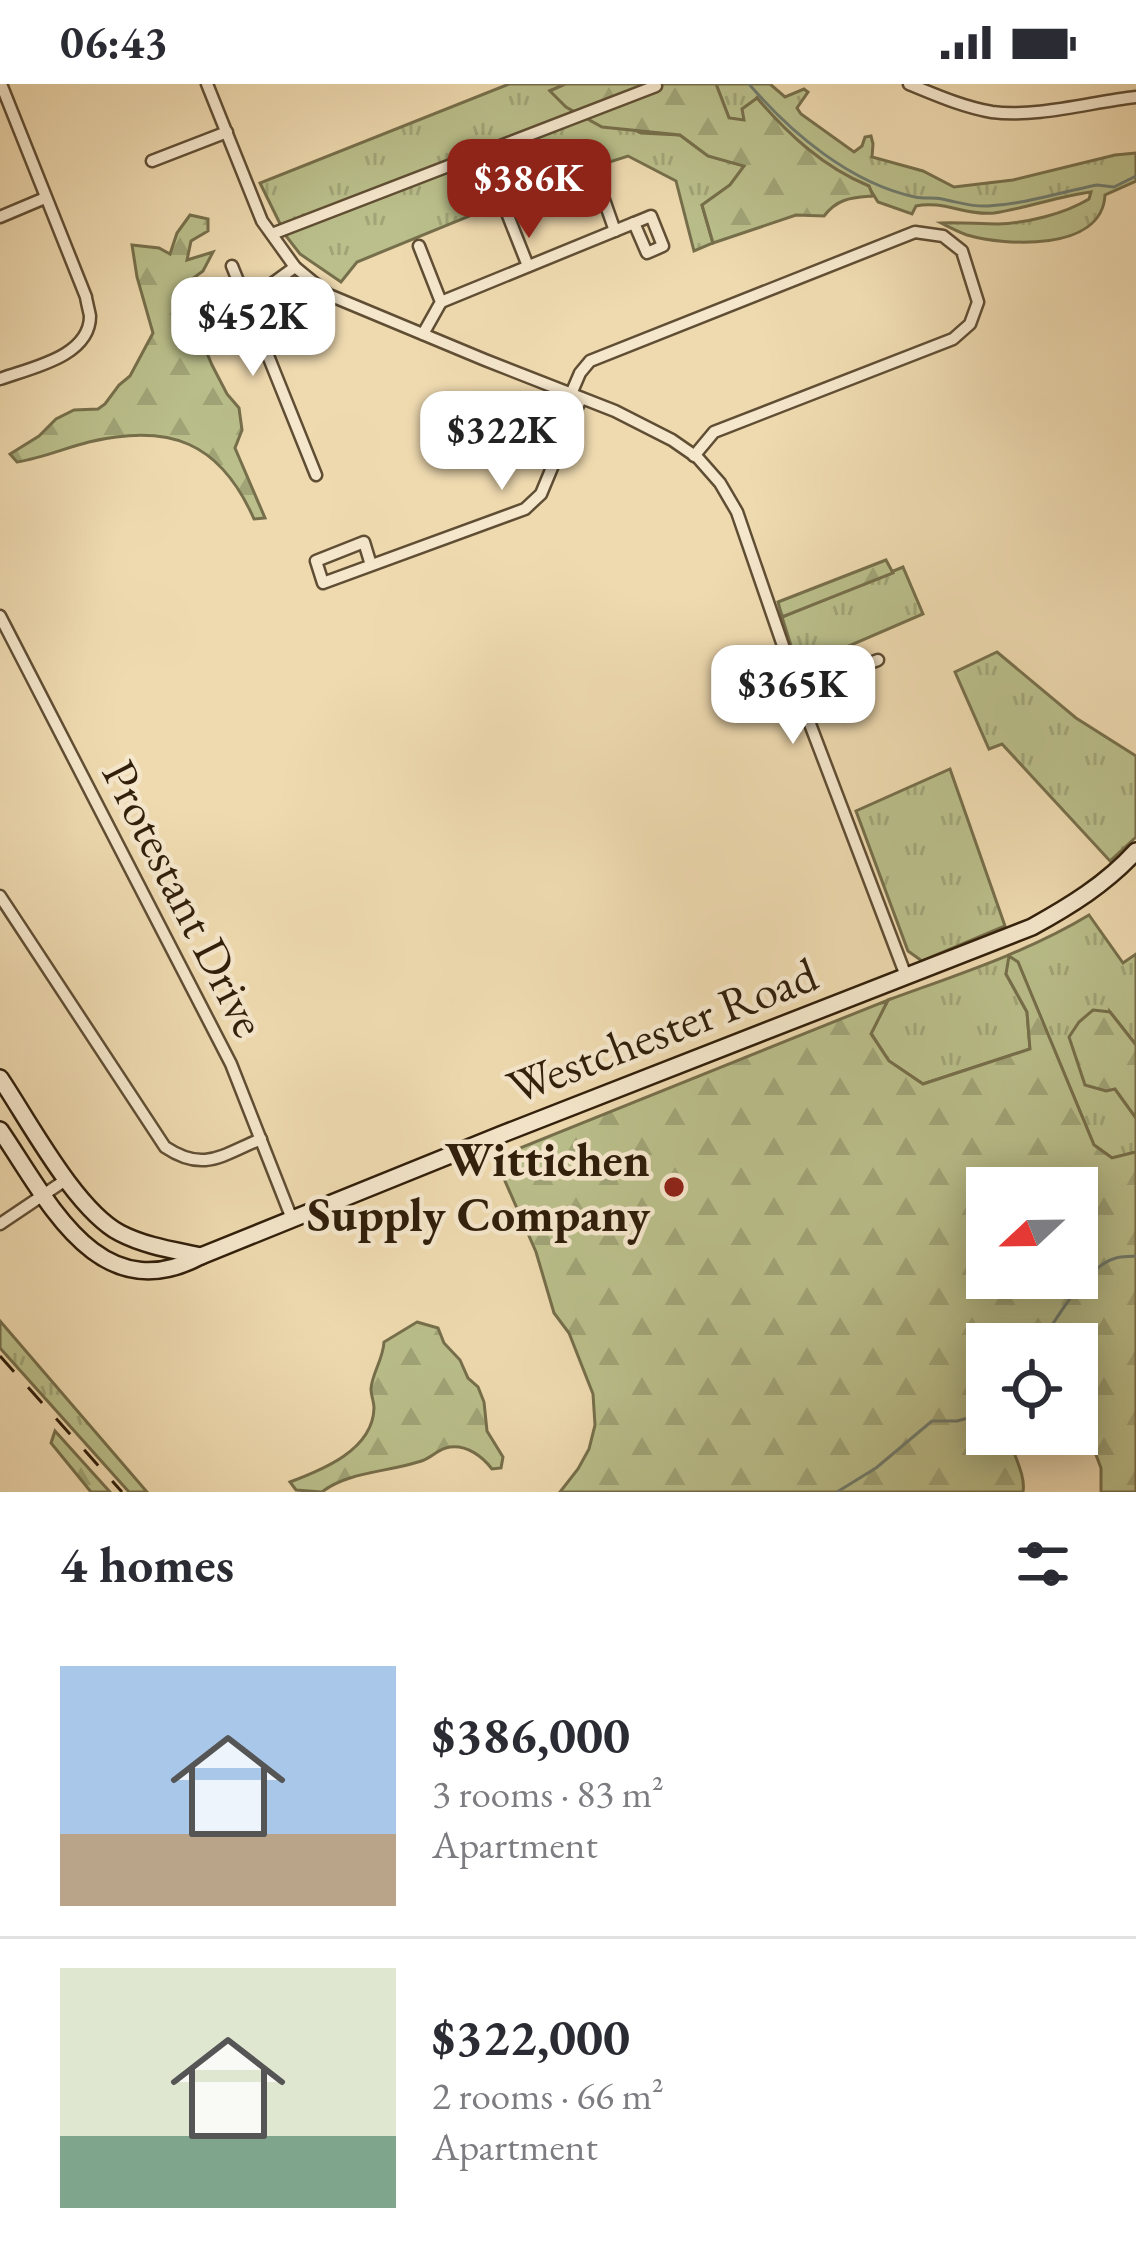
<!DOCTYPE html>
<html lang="en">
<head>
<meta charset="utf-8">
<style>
  :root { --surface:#fff; --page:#f2f2f3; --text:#2b2b33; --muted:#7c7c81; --line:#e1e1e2; --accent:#8f2418 }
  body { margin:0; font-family:"EB Garamond",serif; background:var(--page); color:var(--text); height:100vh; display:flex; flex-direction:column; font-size:45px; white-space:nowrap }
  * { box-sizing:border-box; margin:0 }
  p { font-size:39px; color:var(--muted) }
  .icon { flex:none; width:66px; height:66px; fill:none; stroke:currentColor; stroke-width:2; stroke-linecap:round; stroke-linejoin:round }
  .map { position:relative; height:1408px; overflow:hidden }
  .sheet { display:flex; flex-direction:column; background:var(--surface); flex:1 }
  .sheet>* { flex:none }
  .needle { width:78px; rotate:248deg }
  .buttons { position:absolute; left:966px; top:1083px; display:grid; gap:24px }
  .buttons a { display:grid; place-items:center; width:132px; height:132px; border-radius:0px; background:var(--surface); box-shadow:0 6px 30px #0003; font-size:60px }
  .price { position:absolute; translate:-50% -102px; padding:0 27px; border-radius:24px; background:#fff; color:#222; font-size:39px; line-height:78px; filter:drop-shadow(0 3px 6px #0008) }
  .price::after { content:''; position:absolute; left:50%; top:72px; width:36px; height:27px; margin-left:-18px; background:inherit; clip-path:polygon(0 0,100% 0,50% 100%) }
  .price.on { background:var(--accent); color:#fff }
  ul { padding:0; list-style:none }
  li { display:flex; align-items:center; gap:36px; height:300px; padding:0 60px }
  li+li { border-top:3px solid var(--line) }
  li span { display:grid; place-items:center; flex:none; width:336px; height:240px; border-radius:0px; color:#555 }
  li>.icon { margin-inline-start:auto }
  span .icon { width:144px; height:144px; fill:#fffc; stroke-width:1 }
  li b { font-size:51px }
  h2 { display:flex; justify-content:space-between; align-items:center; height:144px; padding:0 60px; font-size:51px }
  .status { display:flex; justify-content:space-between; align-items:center; height:84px; padding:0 60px; background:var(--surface); direction:ltr }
  .status svg { height:33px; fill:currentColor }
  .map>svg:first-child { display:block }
  .grass { fill:url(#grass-tufts); stroke:#766f4b; stroke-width:3 }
  .forest { fill:url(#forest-firs); stroke:#766f4b; stroke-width:3; fill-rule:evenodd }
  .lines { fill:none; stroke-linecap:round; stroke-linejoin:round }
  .stream { stroke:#707c6f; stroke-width:3 }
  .street-casing { stroke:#604e34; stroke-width:15 }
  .secondary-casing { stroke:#311f0b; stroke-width:20 }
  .street { stroke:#f5e7cc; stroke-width:10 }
  .secondary { stroke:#f5e7cc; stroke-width:15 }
  .rail { stroke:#311f0b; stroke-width:3; stroke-dasharray:21 21; stroke-linecap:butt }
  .poi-dot { fill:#8f2418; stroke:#f5e7cc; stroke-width:4.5 }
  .labels { text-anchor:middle; stroke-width:9; stroke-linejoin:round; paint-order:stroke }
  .street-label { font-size:48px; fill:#311f0b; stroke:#f5e7cc }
  .poi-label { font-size:48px; font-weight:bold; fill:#311f0b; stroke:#f5e7cc; text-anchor:end }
</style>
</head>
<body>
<div class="status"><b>06:43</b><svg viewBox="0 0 49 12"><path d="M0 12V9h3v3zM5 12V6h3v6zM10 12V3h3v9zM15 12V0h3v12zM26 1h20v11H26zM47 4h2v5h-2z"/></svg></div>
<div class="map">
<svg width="1136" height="1408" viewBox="0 0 1136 1408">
  <defs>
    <pattern id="grass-tufts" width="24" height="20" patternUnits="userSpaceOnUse" patternTransform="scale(3)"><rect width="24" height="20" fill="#babf8b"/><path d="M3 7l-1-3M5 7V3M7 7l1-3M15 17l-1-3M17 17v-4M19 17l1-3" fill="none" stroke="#a0a477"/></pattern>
    <pattern id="forest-firs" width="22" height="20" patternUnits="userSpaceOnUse" patternTransform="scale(3)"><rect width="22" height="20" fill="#babf8b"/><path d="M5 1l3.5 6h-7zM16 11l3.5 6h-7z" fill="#a0a477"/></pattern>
  </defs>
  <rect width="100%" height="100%" fill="#efdab0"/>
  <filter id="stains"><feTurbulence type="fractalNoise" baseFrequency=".00167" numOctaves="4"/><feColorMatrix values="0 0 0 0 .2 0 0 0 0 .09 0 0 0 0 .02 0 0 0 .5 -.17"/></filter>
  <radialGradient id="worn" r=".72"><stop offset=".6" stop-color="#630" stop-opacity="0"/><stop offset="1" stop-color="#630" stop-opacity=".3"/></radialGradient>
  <g class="grass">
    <path d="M509 0H566L551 6 641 49 680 51 708 72 745 82 730 101 702 121 713 159 694 167 676 97 628 72 572 90 357 178 341 198 300 170 286 152 260 99Z"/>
    <path d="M716 0H770L785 13 804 5 808 8 797 24 801 30 854 68 862 62 865 53 871 52 873 60 872 73 923 87 954 103 1013 96 1115 71 1136 69V97L1105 111C1102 168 1005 162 967 151 958 148 949 143 941 139 959 138 979 140 998 140 1027 139 1064 130 1089 115L1091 108C1059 112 1027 124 994 129 967 132 942 116 916 122L912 130 878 118 868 102 837 89 782 44 757 14 744 37 729 34Z"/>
    <path d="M903 483 923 530 798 584 782 533Z"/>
    <path d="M997 568 1076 634 1136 672V753L1110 777 1002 660 989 665 955 588Z"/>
    <path d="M950 685 1005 842 922 877 908 867 856 727Z"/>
    <path d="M1089 831 1123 879 1136 870V961L1110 928 1115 1005 1136 1034V1068L1112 1074 1094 1061 1018 879 1006 890 1027 928 1030 965 923 1000 889 977 871 949 888 916C956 891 1026 869 1089 831Z"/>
    <path d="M0 1237 147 1408H129L0 1264Z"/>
  </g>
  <g class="forest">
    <path d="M566 0H716L729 34 744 36 742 25 757 14C789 51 823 83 869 102L873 112C851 114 838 114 824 132L796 131 713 159 702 121 730 101 744 82 708 72 680 51 602 43 566 23 550 7Z"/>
    <path d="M190 131 208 135V147L191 157 187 176 213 168 203 187 188 198 187 221 212 281 227 310 239 324 242 346 235 364 265 434 254 435C220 358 170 339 89 358 65 364 42 374 17 378L10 370 39 352 56 335 74 326 98 325 105 320 119 301 130 292 153 249 137 193 132 161 159 164 170 170 177 149Z"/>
    <path d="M886 476 893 489 782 533 778 518Z"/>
    <path d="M1009 872 1018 878 1094 1061 1112 1074 1136 1068V1408H1101V1384L1088 1350 1077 1335V1260H987V1350H1008C1012 1369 1026 1390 1023 1408H560L578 1385 589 1365 595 1341 593 1310 569 1249 554 1229 536 1168 495 1074 888 916 871 950 889 977 923 1000 1030 965 1027 928 1006 890ZM987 1104H1077V1194H987Z"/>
    <path d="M1093 926 1110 928 1136 961V1034L1115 1005 1106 1007 1085 1001 1069 953 1079 938Z"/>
    <path d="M417 1238 438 1244 444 1259 460 1276 468 1294 478 1303 484 1318 487 1347 503 1373 501 1384 492 1385C482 1372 467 1361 450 1363 440 1364 433 1372 424 1376 392 1388 348 1387 322 1408L296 1406 290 1398C322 1386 373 1366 374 1324 374 1318 371 1311 371 1305 372 1289 383 1276 384 1258Z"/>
    <path d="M55 1347 110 1408H91L51 1359Z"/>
  </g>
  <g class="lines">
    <g class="stream">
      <path d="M749 0C791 49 850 99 915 113 924 115 933 113 942 115 958 118 970 123 988 122 1025 120 1061 108 1097 101L1114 103 1136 92"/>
      <path d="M1040 1260C1057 1234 1086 1182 1116 1174 1123 1172 1129 1173 1136 1172"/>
      <path d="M837 1408 876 1384 932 1337H957L987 1329"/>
    </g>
    <g class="street-casing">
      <g id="street">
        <path d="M207 0 262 137 295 183 329 211 485 276 615 327 672 356 698 374 720 399 737 428 810 640 906 892"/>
        <path d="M909 0C936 11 963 23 992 28 1036 34 1091 18 1136 13"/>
        <path d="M152 77 227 48"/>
        <path d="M596 93 615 147"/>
        <path d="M507 129 528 182"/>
        <path d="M651 132 663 162 647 169 634 139Z"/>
        <path d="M0 133 45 114"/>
        <path d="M272 150 656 2"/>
        <path d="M419 162 441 218 423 250"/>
        <path d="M232 182 316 391"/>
        <path d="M247 218 295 183"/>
        <path d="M441 218 634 139"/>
        <path d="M0 295C30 284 90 273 90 232 90 231 86 215 86 213L1 0"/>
        <path d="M571 310 580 289 590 277 915 148 943 152 962 167 978 218 970 240 953 255 714 348 694 372"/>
        <path d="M371 481 364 458 316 477 323 499 525 425 541 410 581 314"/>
        <path d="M0 532 231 980 292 1135"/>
        <path d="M798 606 878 576"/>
        <path d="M0 812 165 1063C204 1089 222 1071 261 1055"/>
        <path d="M0 1140 67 1095"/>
      </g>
    </g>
    <g class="secondary-casing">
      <g id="secondary">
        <path d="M0 994C29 1037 75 1125 120 1149 145 1162 173 1166 201 1172"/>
        <path d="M0 1046C48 1116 98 1227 201 1172L500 1051 1032 843C1070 822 1106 800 1136 767"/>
      </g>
    </g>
    <use href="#street" class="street"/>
    <use href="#secondary" class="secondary"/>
    <path class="rail" d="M0 1272 122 1408"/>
  </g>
  <circle class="poi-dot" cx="674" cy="1103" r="12"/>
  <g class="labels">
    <g class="street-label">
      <text transform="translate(185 814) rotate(63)" y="17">Protestant Drive</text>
      <text transform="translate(662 946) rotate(-21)" y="17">Westchester Road</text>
    </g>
    <g class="poi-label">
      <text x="650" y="1092">Wittichen<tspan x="650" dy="55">Supply Company</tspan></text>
    </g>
  </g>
  <rect width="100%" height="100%" filter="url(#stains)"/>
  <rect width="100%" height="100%" fill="url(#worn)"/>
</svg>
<div class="buttons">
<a><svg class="needle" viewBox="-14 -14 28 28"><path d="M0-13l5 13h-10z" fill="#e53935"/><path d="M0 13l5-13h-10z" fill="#7c7c81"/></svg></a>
<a><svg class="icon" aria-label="locate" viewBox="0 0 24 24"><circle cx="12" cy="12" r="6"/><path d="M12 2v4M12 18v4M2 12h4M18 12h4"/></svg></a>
</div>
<b class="price on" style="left:529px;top:157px">$386K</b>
<b class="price" style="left:253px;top:295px">$452K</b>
<b class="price" style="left:502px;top:409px">$322K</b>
<b class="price" style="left:793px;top:663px">$365K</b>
</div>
<section class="sheet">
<h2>4 homes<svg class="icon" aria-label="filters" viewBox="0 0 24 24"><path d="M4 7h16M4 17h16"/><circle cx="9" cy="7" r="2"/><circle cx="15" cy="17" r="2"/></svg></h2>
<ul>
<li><span style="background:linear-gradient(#a9c7e8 70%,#b9a48a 0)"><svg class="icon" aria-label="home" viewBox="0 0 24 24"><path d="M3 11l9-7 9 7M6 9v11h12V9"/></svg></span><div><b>$386,000</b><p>3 rooms · 83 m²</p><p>Apartment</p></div></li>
<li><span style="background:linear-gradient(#dfe7d0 70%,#7fa58c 0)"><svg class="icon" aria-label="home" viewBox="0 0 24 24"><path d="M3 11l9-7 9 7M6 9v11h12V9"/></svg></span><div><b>$322,000</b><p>2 rooms · 66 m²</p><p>Apartment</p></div></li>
</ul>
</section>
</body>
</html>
